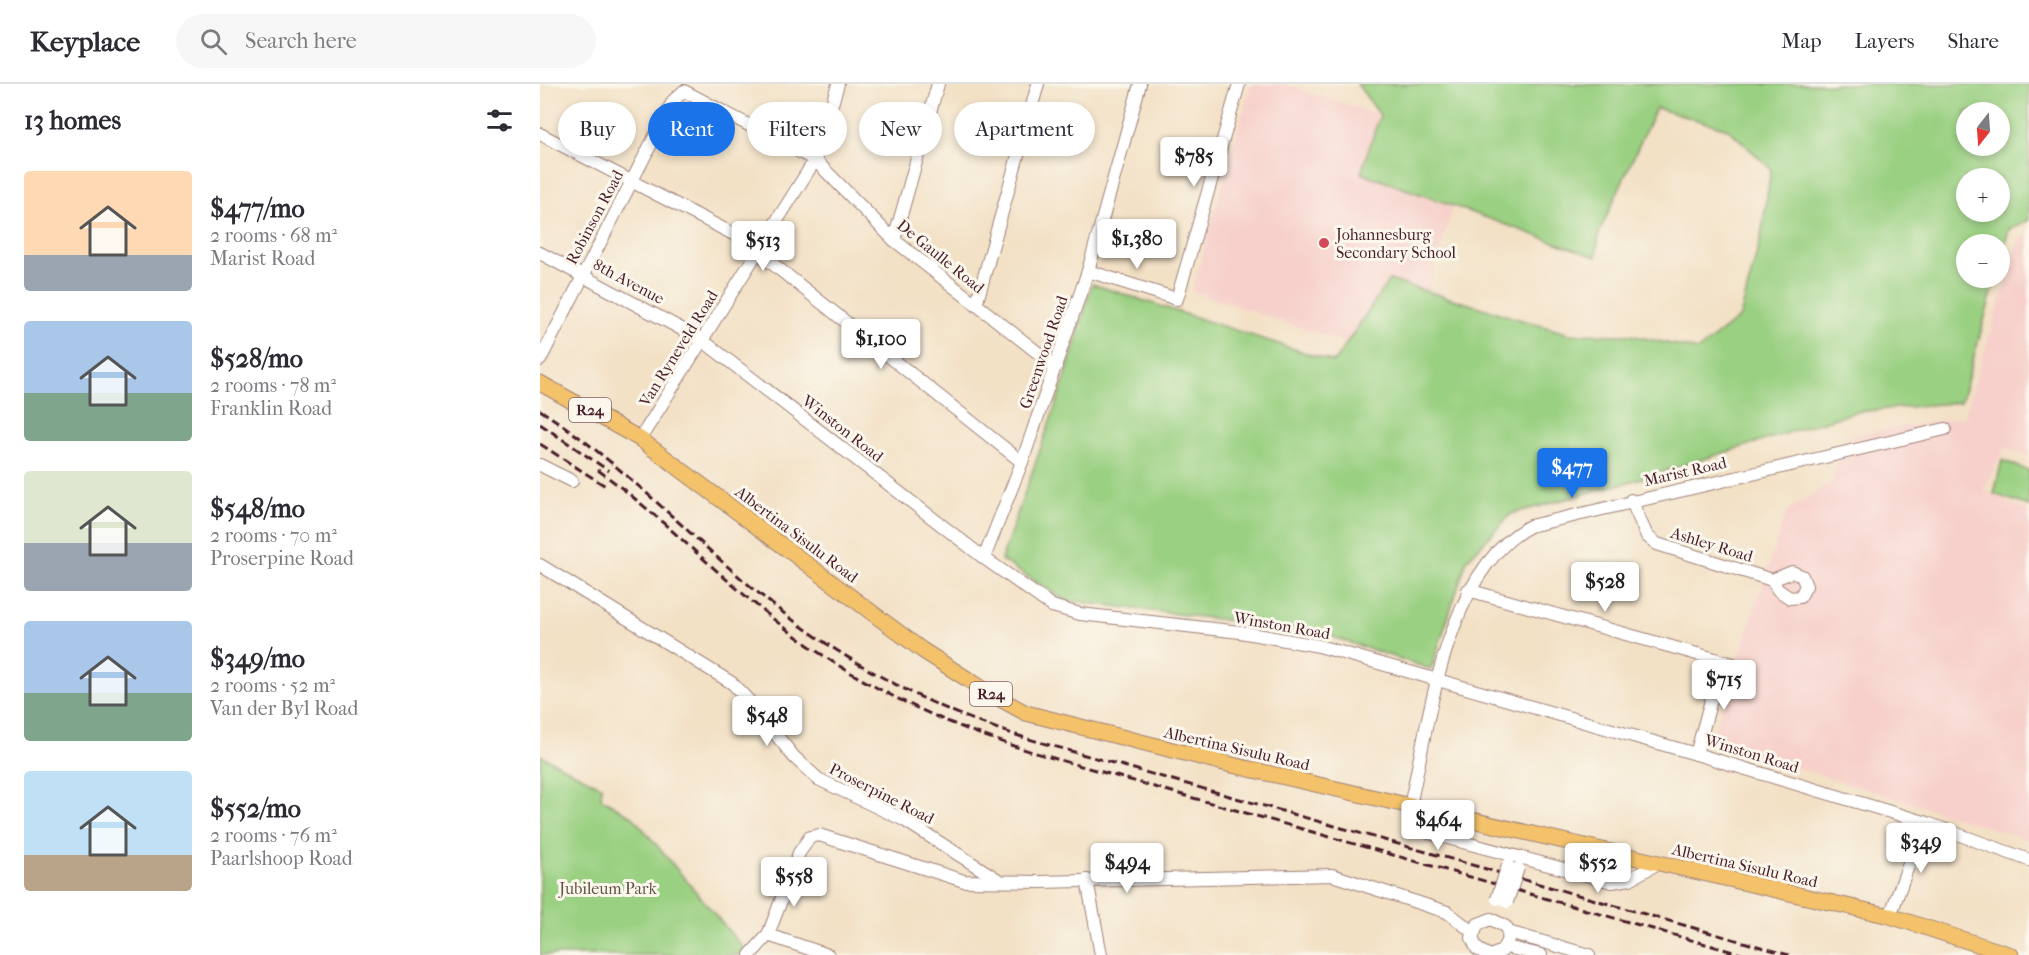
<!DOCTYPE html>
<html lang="en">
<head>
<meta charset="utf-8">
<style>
  :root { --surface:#fff; --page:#f7f7f7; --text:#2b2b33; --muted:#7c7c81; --line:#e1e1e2; --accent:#1a73e8 }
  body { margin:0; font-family:"IM FELL French Canon",serif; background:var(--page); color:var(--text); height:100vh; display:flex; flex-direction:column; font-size:22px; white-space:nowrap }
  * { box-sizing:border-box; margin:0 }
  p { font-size:20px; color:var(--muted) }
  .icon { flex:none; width:33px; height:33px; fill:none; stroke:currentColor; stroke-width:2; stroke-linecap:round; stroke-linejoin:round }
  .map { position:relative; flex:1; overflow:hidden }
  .side { display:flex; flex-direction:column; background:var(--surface); width:540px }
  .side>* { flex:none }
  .top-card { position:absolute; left:18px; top:18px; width:570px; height:54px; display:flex; gap:12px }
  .needle { width:39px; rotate:197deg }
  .buttons { position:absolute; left:1416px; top:18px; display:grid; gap:12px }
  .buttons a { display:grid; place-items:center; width:54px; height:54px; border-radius:50%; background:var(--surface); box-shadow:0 3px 9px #0003; font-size:30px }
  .price { position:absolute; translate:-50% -51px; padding:0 14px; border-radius:6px; background:#fff; color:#222; font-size:20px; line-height:39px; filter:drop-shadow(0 2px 3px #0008) }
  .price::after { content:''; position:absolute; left:50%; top:36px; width:18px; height:14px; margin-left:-9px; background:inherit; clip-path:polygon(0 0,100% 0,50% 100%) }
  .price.active { background:var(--accent); color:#fff }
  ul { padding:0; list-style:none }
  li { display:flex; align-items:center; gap:18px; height:150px; padding:0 24px }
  li span { display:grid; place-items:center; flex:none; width:168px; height:120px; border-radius:6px; color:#555 }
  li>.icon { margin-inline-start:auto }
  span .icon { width:72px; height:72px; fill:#fffc; stroke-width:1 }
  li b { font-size:26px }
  h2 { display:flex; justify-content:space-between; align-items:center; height:72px; padding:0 24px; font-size:26px }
  .pill { padding:0 21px; border-radius:27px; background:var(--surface); box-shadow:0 3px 9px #0003; font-size:21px; line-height:54px }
  .pill.active { background:var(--accent); color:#fff }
  header { display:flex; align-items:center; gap:36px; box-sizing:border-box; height:84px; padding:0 30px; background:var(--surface); border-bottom:2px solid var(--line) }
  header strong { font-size:28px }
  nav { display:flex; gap:33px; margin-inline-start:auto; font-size:21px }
  .search { width:420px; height:54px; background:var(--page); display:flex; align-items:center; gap:15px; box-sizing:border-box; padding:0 21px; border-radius:33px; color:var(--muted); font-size:22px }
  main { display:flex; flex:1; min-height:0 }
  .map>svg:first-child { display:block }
  .built { fill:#f7d0cb }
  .green { fill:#9ad081; stroke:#727856; stroke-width:1.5; fill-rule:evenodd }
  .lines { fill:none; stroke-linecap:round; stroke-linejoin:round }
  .minor-casing { stroke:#9e8078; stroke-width:14 }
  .major-casing { stroke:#9e8078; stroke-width:17 }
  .minor { stroke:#fff; stroke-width:12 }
  .major { stroke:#f4c26a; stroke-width:15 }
  .rail { stroke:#4a1f2b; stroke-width:3; stroke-dasharray:9 4.5; stroke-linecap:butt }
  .minor-bridge-casing { stroke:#9e8078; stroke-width:14; stroke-linecap:butt }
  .minor-bridge { stroke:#fff; stroke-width:12 }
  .poi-dot { fill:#d1495b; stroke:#fbf7ec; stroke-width:2 }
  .labels { text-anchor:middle; stroke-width:6; stroke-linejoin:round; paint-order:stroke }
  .shield { fill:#fbf7ec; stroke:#7f6065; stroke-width:1.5 }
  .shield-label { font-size:15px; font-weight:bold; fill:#4a1f2b }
  .street-label { font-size:16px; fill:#4a1f2b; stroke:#fbf7ec }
  .poi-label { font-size:16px; fill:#4a1f2b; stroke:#fbf7ec; text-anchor:start }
  .park-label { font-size:16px; fill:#625445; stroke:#fbf7ec }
</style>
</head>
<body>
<header>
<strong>Keyplace</strong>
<div class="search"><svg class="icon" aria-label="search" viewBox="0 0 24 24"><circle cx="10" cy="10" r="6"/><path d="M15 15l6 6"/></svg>Search here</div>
<nav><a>Map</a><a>Layers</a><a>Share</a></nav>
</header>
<main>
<section class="side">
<h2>13 homes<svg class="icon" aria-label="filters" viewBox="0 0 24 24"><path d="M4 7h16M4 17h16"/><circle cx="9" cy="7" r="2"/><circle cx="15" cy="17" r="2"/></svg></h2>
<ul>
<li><span style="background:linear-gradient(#ffd9b3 70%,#9aa5b1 0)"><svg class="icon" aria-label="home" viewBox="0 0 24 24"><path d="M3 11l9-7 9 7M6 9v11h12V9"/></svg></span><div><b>$477/mo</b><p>2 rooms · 68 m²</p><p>Marist Road</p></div></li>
<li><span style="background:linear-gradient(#a9c7e8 60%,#7fa58c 0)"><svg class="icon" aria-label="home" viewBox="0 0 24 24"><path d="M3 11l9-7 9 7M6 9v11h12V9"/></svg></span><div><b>$528/mo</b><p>2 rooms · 78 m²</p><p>Franklin Road</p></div></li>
<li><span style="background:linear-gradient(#dfe7d0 60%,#9aa5b1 0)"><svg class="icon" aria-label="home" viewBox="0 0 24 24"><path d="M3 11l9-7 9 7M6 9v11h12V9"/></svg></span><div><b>$548/mo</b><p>2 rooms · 70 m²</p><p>Proserpine Road</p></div></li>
<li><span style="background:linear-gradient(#a9c7e8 60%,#7fa58c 0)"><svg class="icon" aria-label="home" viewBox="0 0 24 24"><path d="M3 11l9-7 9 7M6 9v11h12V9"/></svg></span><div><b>$349/mo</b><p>2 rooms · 52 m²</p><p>Van der Byl Road</p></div></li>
<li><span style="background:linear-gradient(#bfe0f5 70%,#b9a48a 0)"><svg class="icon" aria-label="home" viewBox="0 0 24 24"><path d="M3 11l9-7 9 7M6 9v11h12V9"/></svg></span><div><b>$552/mo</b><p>2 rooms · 76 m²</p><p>Paarlshoop Road</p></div></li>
</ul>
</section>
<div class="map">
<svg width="1489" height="871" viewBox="0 0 1489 871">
  <rect width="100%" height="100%" fill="#fbf7ec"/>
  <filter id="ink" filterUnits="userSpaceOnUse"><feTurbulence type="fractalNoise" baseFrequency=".0167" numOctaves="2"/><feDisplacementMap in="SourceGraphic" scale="12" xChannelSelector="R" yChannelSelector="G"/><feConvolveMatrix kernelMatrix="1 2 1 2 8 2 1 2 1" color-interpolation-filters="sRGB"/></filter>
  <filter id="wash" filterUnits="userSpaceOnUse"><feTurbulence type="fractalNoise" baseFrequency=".008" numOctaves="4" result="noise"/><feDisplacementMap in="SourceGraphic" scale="24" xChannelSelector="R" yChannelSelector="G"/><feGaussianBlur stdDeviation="1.35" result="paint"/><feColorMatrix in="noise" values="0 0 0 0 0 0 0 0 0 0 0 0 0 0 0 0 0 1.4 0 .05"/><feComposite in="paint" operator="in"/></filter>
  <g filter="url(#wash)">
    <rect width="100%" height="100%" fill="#f3e1c6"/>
    <g class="built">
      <path d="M711 0H744L840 31 821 89 913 121 888 208 849 196 806 259 652 207Z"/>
      <path d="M1489 150V372L1465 364 1443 406 1489 428V756L1171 657 1247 427 1290 399 1307 352 1424 333 1479 156Z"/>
    </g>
    <g class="green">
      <path d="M817 0H1489V136L1469 145 1460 179V160H1426V194H1456L1421 318 1315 328 1096 396 971 430 927 476 891 585 774 547 525 516 461 476 524 298 552 200 794 278 849 196 1029 250 1090 251 1158 266 1200 233 1221 153 1231 85 1188 45 1116 24 1059 149 1056 173 821 89 840 31ZM1426 28H1460V62H1426ZM1426 94H1460V128H1426Z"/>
      <path d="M1462 376 1489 387V422L1454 410Z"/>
      <path d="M0 671 62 703 61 714 93 733 204 865 199 871H0Z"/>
    </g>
  </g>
  <g filter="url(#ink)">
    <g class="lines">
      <g class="minor-casing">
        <g id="minor">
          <path d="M0 50 199 153 482 378"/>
          <path d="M354 156 398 0"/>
          <path d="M0 169 162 256 444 474 512 522 540 530 700 548 779 562 1156 670 1384 738 1489 776"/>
          <path d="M548 187 637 215 699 0"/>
          <path d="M436 221 498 0"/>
          <path d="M0 276 133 17 144 7 275 76 354 156 516 283"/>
          <path d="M100 355 275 76 298 0"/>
          <path d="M0 381 32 397"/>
          <path d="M1091 416 1107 452 1117 460 1232 496 1238 506 1250 514 1260 513 1266 502 1262 492 1252 488 1232 496"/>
          <path d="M444 474 482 378 548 187 600 0"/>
          <path d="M0 481 192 599 209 617 254 673 278 695 364 736 460 797"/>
          <path d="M928 506 1193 580"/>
          <path d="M1156 670 1182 577"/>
          <path d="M1117 780 1090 795 1072 798 889 749C877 743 870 736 870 722 889 637 906 486 990 442L1405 345"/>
          <path d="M547 796 561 871"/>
          <path d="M1350 832 1384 738"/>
          <path d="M968 848 1049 871"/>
          <path d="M228 851 288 871"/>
          <path d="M966 863 1001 871"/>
          <path d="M210 871 228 851 259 769 270 753 279 751 424 797 500 798 792 791 907 828 933 848"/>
          <path d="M948 871 937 865 932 854 938 840 951 835 966 843 969 853 962 867 953 871"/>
        </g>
      </g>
      <g class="major-casing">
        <path id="major" d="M0 299 100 355 382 566 449 609 486 629 692 681 1350 832 1471 871"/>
      </g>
      <use href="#minor" class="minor"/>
      <use href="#major" class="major"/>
      <g class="rail">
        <path d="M0 326C80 377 144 447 216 507 300 577 395 628 499 658L1249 871"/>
        <path d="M0 340 69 387"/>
        <path d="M0 360 67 403"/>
        <path d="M58 386C128 437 187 502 257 553 331 608 417 646 506 672L1204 871"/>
      </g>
      <g class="minor-bridge-casing">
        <g id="minor-bridge">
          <path d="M957 815 968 781"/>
          <path d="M967 818 978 784"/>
        </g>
      </g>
      <use href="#minor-bridge" class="minor-bridge"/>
    </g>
  </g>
  <circle class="poi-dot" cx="784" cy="159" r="6"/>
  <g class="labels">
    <g class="shield">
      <rect x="29" y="314" width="42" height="24" rx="4.5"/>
      <rect x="430" y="598" width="42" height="24" rx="4.5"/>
    </g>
    <g class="shield-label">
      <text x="50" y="331">R24</text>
      <text x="451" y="615">R24</text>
    </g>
    <g class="street-label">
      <text transform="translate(54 133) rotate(-62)" y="6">Robinson Road</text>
      <text transform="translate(401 172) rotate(39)" y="6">De Gaulle Road</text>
      <text transform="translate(89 197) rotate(28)" y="6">8th Avenue</text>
      <text transform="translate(138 264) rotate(-58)" y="6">Van Ryneveld Road</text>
      <text transform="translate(503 268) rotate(-71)" y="6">Greenwood Road</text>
      <text transform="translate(303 344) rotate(38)" y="6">Winston Road</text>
      <text transform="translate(1145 387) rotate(-13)" y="6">Marist Road</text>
      <text transform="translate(257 450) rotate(37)" y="6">Albertina Sisulu Road</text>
      <text transform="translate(1172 460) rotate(17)" y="6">Ashley Road</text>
      <text transform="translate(742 541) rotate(10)" y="6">Winston Road</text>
      <text transform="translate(697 664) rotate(13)" y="6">Albertina Sisulu Road</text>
      <text transform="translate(1212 669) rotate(17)" y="6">Winston Road</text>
      <text transform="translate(342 709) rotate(27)" y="6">Proserpine Road</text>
      <text transform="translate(1205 781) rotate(13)" y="6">Albertina Sisulu Road</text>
    </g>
    <g class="poi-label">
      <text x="796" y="156">Johannesburg<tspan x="796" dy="18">Secondary School</tspan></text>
    </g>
    <g class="park-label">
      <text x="68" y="810">Jubileum Park</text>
    </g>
  </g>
</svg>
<div class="buttons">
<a><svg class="needle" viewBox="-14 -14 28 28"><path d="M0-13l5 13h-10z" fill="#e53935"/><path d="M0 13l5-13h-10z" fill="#7c7c81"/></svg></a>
<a>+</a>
<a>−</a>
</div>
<b class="price" style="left:654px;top:104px">$785</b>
<b class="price" style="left:597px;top:186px">$1,380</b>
<b class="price" style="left:223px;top:188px">$513</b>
<b class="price" style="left:341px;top:286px">$1,100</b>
<b class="price active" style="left:1032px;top:415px">$477</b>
<b class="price" style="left:1065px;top:529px">$528</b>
<b class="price" style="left:1184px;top:627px">$715</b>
<b class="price" style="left:227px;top:663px">$548</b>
<b class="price" style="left:898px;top:767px">$464</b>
<b class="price" style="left:1381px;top:790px">$349</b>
<b class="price" style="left:587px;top:810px">$494</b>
<b class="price" style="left:1058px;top:810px">$552</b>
<b class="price" style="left:254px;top:824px">$558</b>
<div class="top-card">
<a class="pill">Buy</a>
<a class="pill active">Rent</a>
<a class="pill">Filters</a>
<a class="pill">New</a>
<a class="pill">Apartment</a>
</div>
</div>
</main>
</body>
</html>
